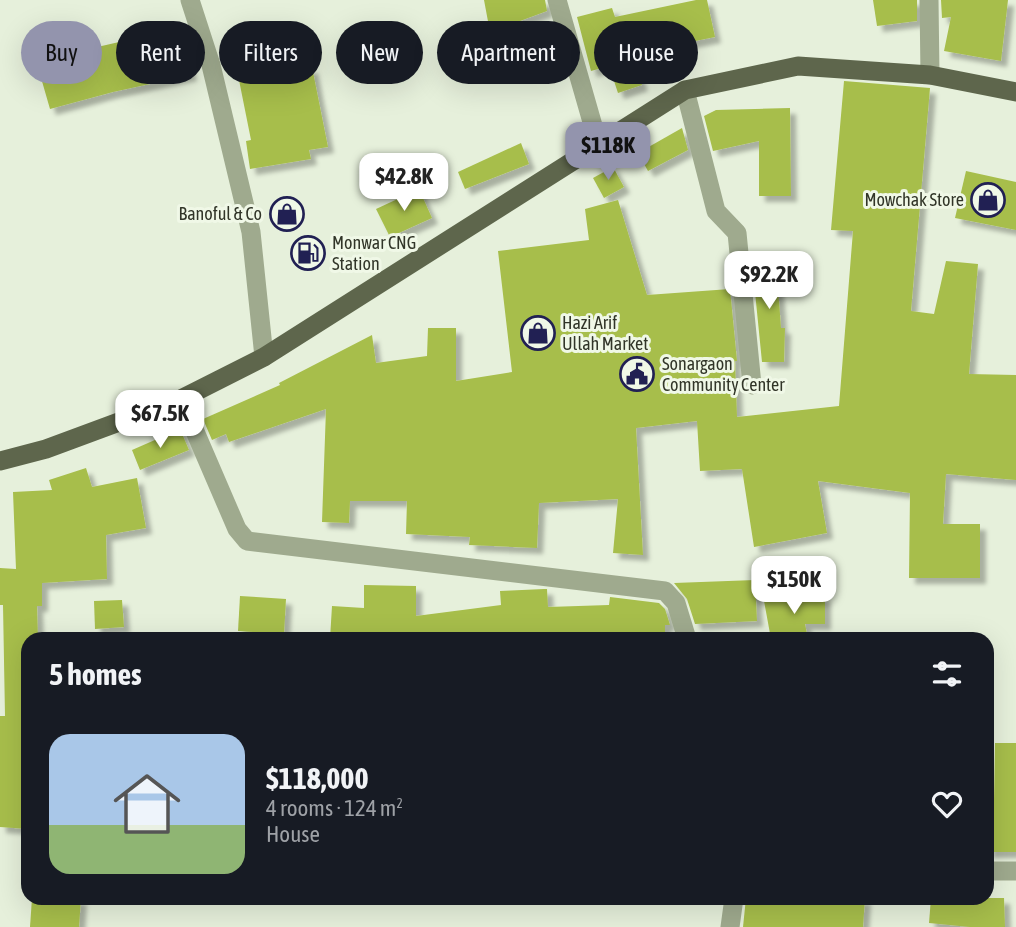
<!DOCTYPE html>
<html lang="en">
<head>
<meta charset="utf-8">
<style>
  :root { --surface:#171b24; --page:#20242c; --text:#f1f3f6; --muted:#9ea1a6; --line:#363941; --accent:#9394ad }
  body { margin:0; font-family:"Asap Condensed",sans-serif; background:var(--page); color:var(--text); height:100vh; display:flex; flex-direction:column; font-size:26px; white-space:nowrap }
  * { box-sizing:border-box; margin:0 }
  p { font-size:23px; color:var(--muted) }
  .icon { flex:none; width:38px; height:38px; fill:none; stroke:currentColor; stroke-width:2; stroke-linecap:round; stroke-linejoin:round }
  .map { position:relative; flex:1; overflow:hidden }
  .panel { position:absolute; left:21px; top:632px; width:973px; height:273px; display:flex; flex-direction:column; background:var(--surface); border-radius:21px; box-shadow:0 7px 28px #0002 }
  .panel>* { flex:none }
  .top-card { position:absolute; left:21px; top:21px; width:975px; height:63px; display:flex; gap:14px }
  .price { position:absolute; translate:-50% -60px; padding:0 16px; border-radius:14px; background:#fff; color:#222; font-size:23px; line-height:46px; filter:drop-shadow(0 2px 4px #0008) }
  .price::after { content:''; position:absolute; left:50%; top:42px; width:21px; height:16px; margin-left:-10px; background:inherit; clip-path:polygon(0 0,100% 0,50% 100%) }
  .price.current { background:var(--accent); color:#111 }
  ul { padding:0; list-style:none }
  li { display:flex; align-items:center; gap:21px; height:175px; padding:0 28px }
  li+li { border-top:2px solid var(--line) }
  li span { display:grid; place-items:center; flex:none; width:196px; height:140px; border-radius:21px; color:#555 }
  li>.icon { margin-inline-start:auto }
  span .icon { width:84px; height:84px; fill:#fffc; stroke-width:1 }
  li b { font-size:30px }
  h2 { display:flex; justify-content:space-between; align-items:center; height:84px; padding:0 28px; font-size:30px }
  .tag { padding:0 24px; border-radius:32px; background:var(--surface); box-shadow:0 7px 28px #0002; font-size:24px; line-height:63px }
  .tag.current { background:var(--accent); color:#111 }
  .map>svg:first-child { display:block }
  .building { fill:#a7be4b; filter:url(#shadow) }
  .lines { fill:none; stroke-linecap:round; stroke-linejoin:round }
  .minor { stroke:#9faa8e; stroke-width:19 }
  .trunk { stroke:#5e664c; stroke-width:19 }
  .labels { text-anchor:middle; stroke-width:6; stroke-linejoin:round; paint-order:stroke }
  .poi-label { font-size:18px; fill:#313528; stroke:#f0f8e7; text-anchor:start }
</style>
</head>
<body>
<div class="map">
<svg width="1016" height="927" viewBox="0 0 1016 927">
  <defs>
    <filter id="shadow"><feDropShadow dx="6" dy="6" stdDeviation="2" flood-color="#0004"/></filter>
  </defs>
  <rect width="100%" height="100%" fill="#e6f0db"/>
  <g class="building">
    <path d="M484 0H545L547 11 490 32Z"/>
    <path d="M696 0H707L715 37 631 54 642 85 618 93 609 66 591 71 577 17 612 8 615 17Z"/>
    <path d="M873 0H917V21L877 26Z"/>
    <path d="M941 0H1008L1001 61 944 51 951 17 942 18Z"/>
    <path d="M180 28 191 75 113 92 50 109 33 50 89 35 93 48Z"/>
    <path d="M312 67 328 147 309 150 311 159 250 169 246 141 251 140 239 80Z"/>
    <path d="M844 81 930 88 911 311 934 314 946 261 978 264 969 374 1016 375V480L946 474 943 524H980V578H909L910 493 818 481 827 533 754 547 742 469 700 471 697 421 636 428 643 555 613 553 618 499 539 503 537 548 469 545 470 537 406 534 407 501H350L349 523 322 522 326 409 229 442 226 434 212 440 203 419 280 385 279 383 372 335 376 363 427 356 428 328H456V381L512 372 498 251 589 240 585 209 618 200 647 295 730 289 737 361H735L737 417 839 406 853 231 831 230Z"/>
    <path d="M790 108 791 196H759V141L713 151 704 116 716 110Z"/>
    <path d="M682 128 688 150 648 171 638 153Z"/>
    <path d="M521 143 529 164 465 189 458 172Z"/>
    <path d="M613 167 624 187 604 198 593 178Z"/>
    <path d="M966 171 1016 182V230L955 218Z"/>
    <path d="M419 189 432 218 390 237 376 209Z"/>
    <path d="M776 260 781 328H785L784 362H762L752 262Z"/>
    <path d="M180 429 189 450 140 470 132 450Z"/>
    <path d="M86 468 92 487 137 478 146 528 106 535 107 579 42 583V606H37L38 639H28V829L0 827V716H5L3 605H0V568L16 569 13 492 52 490 49 480Z"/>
    <path d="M755 580 757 621 695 624 687 599 674 583Z"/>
    <path d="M364 585 416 586V616L501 605 500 591 544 589H547L548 607 609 605 610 597 659 603 665 609 670 625H665V635H619V639H502V632L443 639H330L332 606 364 608Z"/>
    <path d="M799 594 800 596H825V624H805L808 639H771L764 601Z"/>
    <path d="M240 596 286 599 284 634 238 631Z"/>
    <path d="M122 600 124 627 95 629 94 601Z"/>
    <path d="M995 743H1016V852H987V800H994Z"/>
    <path d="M32 898H81L79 927H30Z"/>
    <path d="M746 898H865L863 927H743Z"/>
    <path d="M931 898H1004L1005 927H970L929 923Z"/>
  </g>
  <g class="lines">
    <g class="minor">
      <path d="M190 0 211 65 251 232 264 357"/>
      <path d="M557 0 598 143"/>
      <path d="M929 0 930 75"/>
      <path d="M685 90 716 211 737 233 752 385"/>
      <path d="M181 399 237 529 247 541 665 591 676 603 687 639"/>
      <path d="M987 871H1016"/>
      <path d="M730 927 734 898"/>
    </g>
    <path class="trunk" d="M0 461 46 449 181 399 264 357 685 90 798 66 930 75 1016 92"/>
  </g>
  <defs>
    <g id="shop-ring" transform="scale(1.75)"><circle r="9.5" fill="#f0f8e7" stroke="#212053" stroke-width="1.5"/><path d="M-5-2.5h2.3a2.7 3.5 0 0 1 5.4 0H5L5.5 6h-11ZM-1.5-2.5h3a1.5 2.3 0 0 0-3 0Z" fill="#212053"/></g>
    <g id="fuel-ring" transform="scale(1.75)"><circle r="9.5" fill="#f0f8e7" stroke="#212053" stroke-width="1.5"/><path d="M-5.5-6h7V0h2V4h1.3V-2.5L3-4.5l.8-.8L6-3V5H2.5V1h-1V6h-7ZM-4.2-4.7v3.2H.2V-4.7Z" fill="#212053"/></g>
    <g id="civic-ring" transform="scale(1.75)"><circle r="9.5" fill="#f0f8e7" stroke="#212053" stroke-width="1.5"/><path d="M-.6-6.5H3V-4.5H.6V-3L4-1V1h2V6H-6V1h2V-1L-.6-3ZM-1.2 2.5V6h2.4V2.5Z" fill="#212053"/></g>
  </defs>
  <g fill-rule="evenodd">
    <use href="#shop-ring" x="988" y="200"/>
    <use href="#shop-ring" x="287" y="214"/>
    <use href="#fuel-ring" x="308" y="253"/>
    <use href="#shop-ring" x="538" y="333"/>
    <use href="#civic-ring" x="637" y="374"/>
  </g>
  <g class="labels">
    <g class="poi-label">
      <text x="964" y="206" text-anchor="end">Mowchak Store</text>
      <text x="262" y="220" text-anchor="end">Banoful &amp; Co</text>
      <text x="332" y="249">Monwar CNG<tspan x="332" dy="21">Station</tspan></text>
      <text x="562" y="329">Hazi Arif<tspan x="562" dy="21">Ullah Market</tspan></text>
      <text x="662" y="370">Sonargaon<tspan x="662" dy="21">Community Center</tspan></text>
    </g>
  </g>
</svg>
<b class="price current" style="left:608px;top:182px">$118K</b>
<b class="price" style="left:404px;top:213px">$42.8K</b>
<b class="price" style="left:769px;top:311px">$92.2K</b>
<b class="price" style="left:160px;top:450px">$67.5K</b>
<b class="price" style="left:794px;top:616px">$150K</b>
<div class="top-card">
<a class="tag current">Buy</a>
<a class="tag">Rent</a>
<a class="tag">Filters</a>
<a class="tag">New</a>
<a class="tag">Apartment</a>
<a class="tag">House</a>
</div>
<section class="panel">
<h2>5 homes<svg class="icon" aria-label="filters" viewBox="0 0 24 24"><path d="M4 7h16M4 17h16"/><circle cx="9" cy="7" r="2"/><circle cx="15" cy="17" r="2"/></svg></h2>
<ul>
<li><span style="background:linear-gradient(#a9c7e8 65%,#8fb573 0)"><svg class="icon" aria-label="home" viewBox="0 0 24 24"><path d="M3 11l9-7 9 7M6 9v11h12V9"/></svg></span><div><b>$118,000</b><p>4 rooms · 124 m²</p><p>House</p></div><svg class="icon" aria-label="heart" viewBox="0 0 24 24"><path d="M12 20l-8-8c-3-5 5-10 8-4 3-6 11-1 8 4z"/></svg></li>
</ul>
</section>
</div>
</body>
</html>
